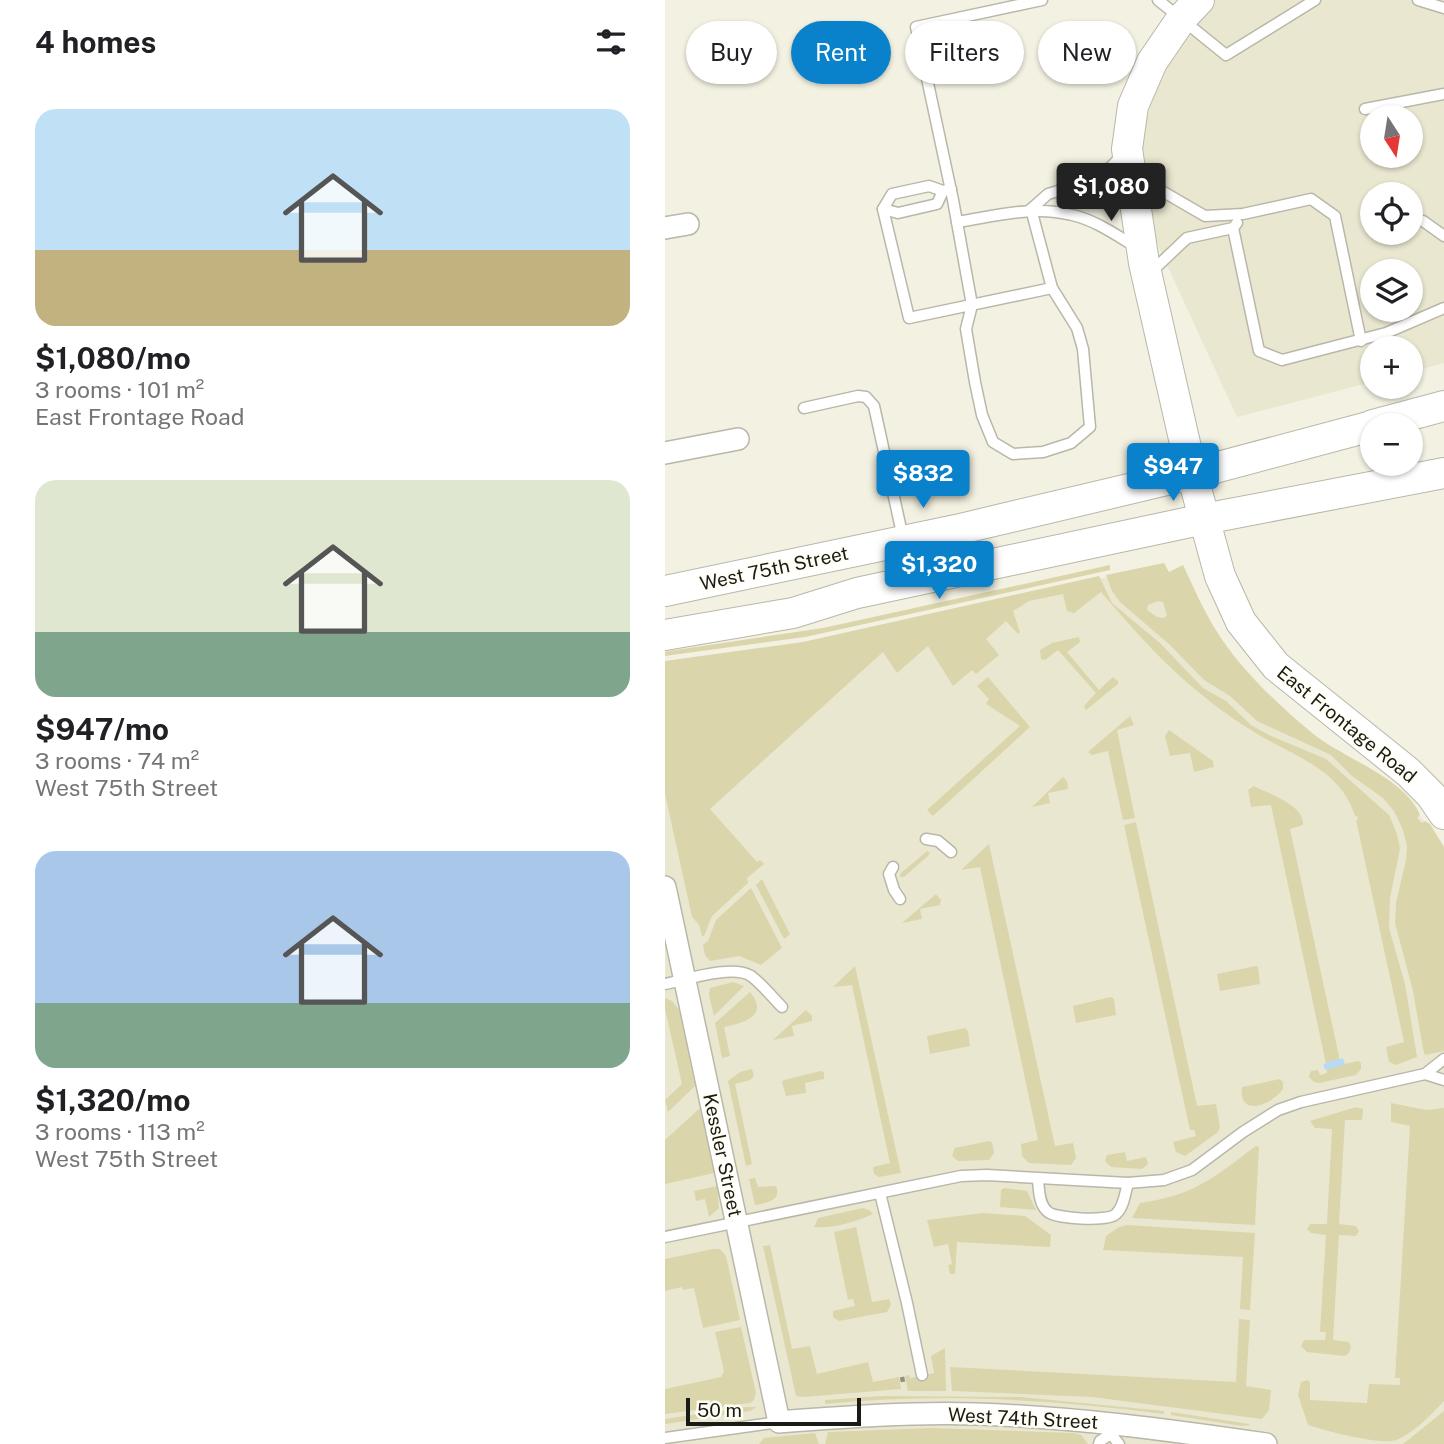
<!DOCTYPE html>
<html lang="en">
<head>
<meta charset="utf-8">
<style>
  :root { --surface:#fff; --page:#f6f6f6; --text:#202124; --muted:#757577; --accent:#0a82cb }
  body { margin:0; font-family:"Public Sans",sans-serif; background:var(--page); color:var(--text); height:100vh; display:flex; flex-direction:column; font-size:26px; white-space:nowrap }
  * { box-sizing:border-box; margin:0 }
  p { font-size:23px; color:var(--muted) }
  .icon { flex:none; width:38px; height:38px; fill:none; stroke:currentColor; stroke-width:2; stroke-linecap:round; stroke-linejoin:round }
  .map { position:relative; flex:1; overflow:hidden }
  .sheet { display:flex; flex-direction:column; background:var(--surface); width:665px }
  .sheet>* { flex:none }
  .top-card { position:absolute; left:21px; top:21px; width:653px; height:63px; display:flex; gap:14px }
  .needle { width:46px; rotate:168deg }
  .controls { position:absolute; left:695px; top:105px; display:grid; gap:14px }
  .controls a { display:grid; place-items:center; width:63px; height:63px; border-radius:50%; background:var(--surface); box-shadow:0 2px 5px #0004; font-size:35px }
  .scale { position:absolute; left:21px; bottom:18px; width:175px; box-sizing:border-box; padding-left:7px; border:4px solid #1b1b15; border-top:0; font-size:19px; line-height:24px; white-space:nowrap; color:#1b1b15; -webkit-text-stroke:5px #fffef5; paint-order:stroke }
  .price { position:absolute; translate:-50% -60px; padding:0 16px; border-radius:7px; background:var(--accent); color:#fff; font-size:23px; line-height:46px; filter:drop-shadow(0 2px 4px #0008) }
  .price::after { content:''; position:absolute; left:50%; top:42px; width:21px; height:16px; margin-left:-10px; background:inherit; clip-path:polygon(0 0,100% 0,50% 100%) }
  .price.selected { background:#222; color:#fff }
  ul { padding:0; list-style:none }
  li { display:grid; align-content:center; gap:14px; height:371px; padding:0 35px }
  li span { display:grid; place-items:center; height:217px; border-radius:21px; color:#555 }
  li>.icon { margin-inline-start:auto }
  span .icon { width:126px; height:126px; fill:#fffc; stroke-width:1 }
  li b { font-size:30px }
  h2 { display:flex; justify-content:space-between; align-items:center; height:84px; padding:0 35px; font-size:30px }
  .tag { padding:0 24px; border-radius:32px; background:var(--surface); box-shadow:0 2px 5px #0004; font-size:24px; line-height:63px }
  .tag.selected { background:var(--accent); color:#fff }
  main { display:flex; flex:1; min-height:0 }
  .map>svg:first-child { display:block }
  .built { fill:#eae7d0; fill-rule:evenodd }
  .green { fill:#dbd5ab; fill-rule:evenodd }
  .lines { fill:none; stroke-linecap:round; stroke-linejoin:round }
  .stream { stroke:#b7daf8; stroke-width:7 }
  .lane-casing { stroke:#b9b7a9; stroke-width:13 }
  .street-casing { stroke:#b9b7a9; stroke-width:24 }
  .secondary-casing { stroke:#b9b7a9; stroke-width:32 }
  .path { stroke:#919084; stroke-width:4.5; stroke-dasharray:5 5; stroke-linecap:butt }
  .lane { stroke:#fff; stroke-width:10 }
  .street { stroke:#fff; stroke-width:21 }
  .secondary { stroke:#fff; stroke-width:30 }
  .labels { text-anchor:middle; stroke-width:5; stroke-linejoin:round; paint-order:stroke }
  .street-label { font-size:19px; fill:#1b1b15; stroke:#fffef5 }
</style>
</head>
<body>
<main>
<section class="sheet">
<h2>4 homes<svg class="icon" aria-label="filters" viewBox="0 0 24 24"><path d="M4 7h16M4 17h16"/><circle cx="9" cy="7" r="2"/><circle cx="15" cy="17" r="2"/></svg></h2>
<ul>
<li><span style="background:linear-gradient(#bfe0f5 65%,#c2b280 0)"><svg class="icon" aria-label="home" viewBox="0 0 24 24"><path d="M3 11l9-7 9 7M6 9v11h12V9"/></svg></span><div><b>$1,080/mo</b><p>3 rooms · 101 m²</p><p>East Frontage Road</p></div></li>
<li><span style="background:linear-gradient(#dfe7d0 70%,#7fa58c 0)"><svg class="icon" aria-label="home" viewBox="0 0 24 24"><path d="M3 11l9-7 9 7M6 9v11h12V9"/></svg></span><div><b>$947/mo</b><p>3 rooms · 74 m²</p><p>West 75th Street</p></div></li>
<li><span style="background:linear-gradient(#a9c7e8 70%,#7fa58c 0)"><svg class="icon" aria-label="home" viewBox="0 0 24 24"><path d="M3 11l9-7 9 7M6 9v11h12V9"/></svg></span><div><b>$1,320/mo</b><p>3 rooms · 113 m²</p><p>West 75th Street</p></div></li>
</ul>
</section>
<div class="map">
<svg width="779" height="1444" viewBox="0 0 779 1444">
  <rect width="100%" height="100%" fill="#f3f1e1"/>
  <g class="built">
    <path d="M548 0H779V363L746 372V348H707V382L572 417 467 189 499 44ZM707 117H746V156H707ZM707 194H746V233H707ZM707 271H746V310H707Z"/>
    <path d="M451 575 482 577 626 724 724 786 762 824 779 855V1444H0V667L138 644Z"/>
  </g>
  <g class="green">
    <path d="M499 563 504 572 518 565C528 586 537 607 549 627 573 667 610 702 646 732 676 758 740 777 755 815L752 818 757 823 760 821 765 824 779 847V1051L760 1055 758 1049 748 991 730 923 731 903 741 860 742 846 738 830 729 811 718 798 687 776 666 755 592 721 565 696 539 680 505 645 455 602 447 591 441 575ZM493 601 498 602 502 615 499 618 492 617 482 610 483 605Z"/>
    <path d="M445 565V570L140 637 0 656V652L4 651 158 628Z"/>
    <path d="M434 576 447 603 495 643 538 688 561 701 586 725 604 735 661 759 724 815 732 834 735 849 725 898 724 928 740 984 752 1057 731 1065 724 1062 721 1047 739 1042 691 820 693 819 692 816H690C676 770 631 757 594 735 574 723 555 710 537 695 499 665 467 628 436 592L409 613 402 611 398 594 364 601 348 611 355 632 353 634 341 621 321 639 334 655 311 674 307 670 288 686 263 646 232 673 218 652 45 809 92 862 95 860 99 864 82 878 83 883 47 916 39 936H37L34 925 27 917 0 794V661L138 642Z"/>
    <path d="M414 637 415 642 402 652 434 690 448 677 453 681V684L421 710 419 706 431 693 393 650 380 660 376 659 375 650 387 643Z"/>
    <path d="M323 677 365 727 268 816 262 810 355 726 321 704 324 699 312 686Z"/>
    <path d="M465 716 469 725 452 730 470 818 458 820 443 751 427 755 423 752Z"/>
    <path d="M504 730 548 761 549 767 529 772 525 753 505 756 500 736Z"/>
    <path d="M398 777 402 781 403 789 383 793 385 803 367 807Z"/>
    <path d="M589 786C604 794 640 805 638 825L625 829 675 1061 661 1064 606 805 586 807 583 790Z"/>
    <path d="M471 822 532 1106 551 1104 555 1127 553 1132 520 1156 511 1152 508 1142 531 1136 529 1130H525L459 825Z"/>
    <path d="M324 844 390 1146 408 1143 411 1158 406 1165 364 1163 357 1156 356 1144 373 1140 315 867 296 870Z"/>
    <path d="M262 851 265 853 264 855 239 877H235V874Z"/>
    <path d="M97 879 125 934 119 939 91 885Z"/>
    <path d="M86 888 117 948 96 965 74 956 45 961 40 955 38 945 43 941 51 920Z"/>
    <path d="M271 894 276 900 275 905 255 909 257 919 237 923Z"/>
    <path d="M190 966 236 1173 214 1177 209 1174 208 1167 225 1163 187 985 168 987Z"/>
    <path d="M591 966 593 967 595 984 555 991 552 974Z"/>
    <path d="M68 982 79 986 49 1016 44 995 45 988Z"/>
    <path d="M85 992C105 1016 78 1023 59 1027L65 1056 57 1058 50 1023Z"/>
    <path d="M446 997 449 999 451 1015 411 1023 408 1006Z"/>
    <path d="M0 998 7 1001 14 1010 30 1086 3 1112 0 1100 17 1084 0 1009Z"/>
    <path d="M141 1010 147 1016V1021L127 1026 129 1036 108 1040Z"/>
    <path d="M300 1028 303 1031 305 1046 265 1054 262 1036Z"/>
    <path d="M693 1061 696 1063V1069L691 1075 654 1083 649 1082 644 1077 646 1071 653 1070 655 1075 662 1073 661 1068Z"/>
    <path d="M87 1069 89 1076 85 1080 70 1084 87 1164 81 1166 63 1081 75 1072Z"/>
    <path d="M156 1071 159 1072V1079L140 1083 141 1093 121 1096 117 1082 119 1080Z"/>
    <path d="M615 1079 618 1082V1089C608 1104 573 1119 577 1087Z"/>
    <path d="M726 1103 761 1110 779 1108V1401C768 1413 742 1440 726 1441 709 1443 660 1431 643 1425L633 1395 636 1382 643 1380 645 1383V1400L702 1403 704 1384 735 1385V1378H730L745 1126 726 1122Z"/>
    <path d="M691 1107 698 1109 697 1120H680L674 1224 691 1226 694 1231 691 1236 674 1235 668 1340 684 1342 686 1348 683 1354 679 1356 642 1352 636 1346 639 1340H660L661 1332H655L661 1235 646 1233 642 1229 645 1224H662L667 1129 650 1128 645 1121Z"/>
    <path d="M35 1108 49 1173 0 1184V1140Z"/>
    <path d="M324 1141 327 1142 329 1153 324 1160 293 1161 287 1156 290 1148Z"/>
    <path d="M591 1146 594 1147 590 1225 467 1218 475 1203C530 1195 548 1178 591 1146Z"/>
    <path d="M460 1152 462 1161 481 1157 483 1164 477 1169 446 1167 440 1161 442 1155Z"/>
    <path d="M90 1178 93 1187 111 1186C117 1201 101 1203 90 1205L84 1179Z"/>
    <path d="M52 1186 54 1208 44 1217 40 1199 31 1201 29 1191Z"/>
    <path d="M339 1188 362 1191 371 1210 335 1207 336 1190Z"/>
    <path d="M198 1208 204 1210 208 1214C191 1222 167 1229 149 1227L153 1218Z"/>
    <path d="M317 1213 360 1216 386 1235 385 1247 292 1242 290 1274H285L283 1265 287 1264 283 1244 269 1247 262 1220Z"/>
    <path d="M462 1225 590 1233 585 1310 575 1309 578 1257 438 1250 441 1236 454 1227Z"/>
    <path d="M191 1227 207 1302 224 1299 226 1305 222 1312 174 1321 168 1317V1311L190 1306 188 1299 183 1300 169 1232Z"/>
    <path d="M105 1245 127 1349 145 1346 152 1374 203 1362 208 1382 234 1377 236 1389 138 1397 131 1396 98 1246Z"/>
    <path d="M48 1249H55L61 1256 75 1320 38 1328 29 1288 18 1290 17 1287 0 1291V1259Z"/>
    <path d="M574 1319 585 1320 581 1386 606 1390 604 1410 597 1419 427 1397 287 1391 285 1367 571 1382Z"/>
    <path d="M76 1327 91 1393 89 1400 85 1403 0 1414V1389L56 1377 59 1371 50 1332Z"/>
    <path d="M280 1348 281 1391H243L240 1376 244 1375 245 1378 269 1373 266 1356Z"/>
    <path d="M217 1396 356 1397 499 1411V1414C388 1399 272 1393 160 1404V1400Z"/>
    <path d="M80 1407H92L85 1411 0 1424V1419Z"/>
    <path d="M779 1411V1444H738Z"/>
    <path d="M506 1412 584 1424 585 1425 577 1426 506 1415Z"/>
    <path d="M267 1428 409 1433 416 1435 423 1444H160L163 1432Z"/>
    <path d="M150 1433 154 1444H94L99 1438Z"/>
  </g>
  <g class="lines">
    <path class="stream" d="M662 1066 676 1062"/>
    <g class="lane-casing">
      <g id="lane">
        <path d="M377 0 251 27 288 200 307 305 301 329 310 382 317 415 328 442 348 454 378 452 406 443 425 427 418 349 412 328 387 288"/>
        <path d="M493 0 561 55 650 0"/>
        <path d="M753 0 779 8"/>
        <path d="M700 109 779 94"/>
        <path d="M471 176 540 216 578 214 646 199 670 216 696 341"/>
        <path d="M286 189 278 191 264 186 227 194 218 209 244 318 387 288 366 209"/>
        <path d="M218 209 233 213 272 204 278 191"/>
        <path d="M366 209 383 194 413 185 446 167 458 154"/>
        <path d="M758 221 779 236"/>
        <path d="M292 222C331 216 368 205 407 215 430 220 451 235 471 247"/>
        <path d="M568 228 594 351 617 360 721 333 779 308"/>
        <path d="M484 274 522 238 568 228 572 223"/>
        <path d="M139 408 193 396 201 397 209 406 238 538"/>
        <path d="M261 839 273 841 286 852"/>
        <path d="M228 867 224 874 229 890 235 899"/>
        <path d="M0 984C20 980 68 964 86 976 97 984 107 997 117 1007"/>
        <path d="M760 1074 779 1080"/>
        <path d="M373 1180C374 1190 374 1204 382 1211 389 1219 443 1222 451 1214 459 1207 460 1193 463 1183"/>
        <path d="M215 1193 242 1303 257 1375"/>
        <path d="M0 1237 296 1176 322 1175 463 1183 499 1180 527 1170 578 1132 613 1110 636 1102 760 1074 779 1059"/>
        <path d="M447 1423 446 1434 454 1444"/>
        <path d="M0 1438 114 1422"/>
        <path d="M434 1444 435 1441 446 1434"/>
      </g>
    </g>
    <g class="street-casing">
      <g id="street">
        <path d="M0 228 23 224"/>
        <path d="M0 453 73 439"/>
        <path d="M0 887 114 1422C180 1417 245 1412 311 1414 408 1417 505 1430 601 1444"/>
      </g>
    </g>
    <g class="secondary-casing">
      <g id="secondary">
        <path d="M534 0 517 18 487 62 468 106 462 149 479 263 527 474 555 576 576 622 611 666 743 772 766 795 779 814"/>
        <path d="M708 425 779 406"/>
        <path d="M0 591 291 530 527 474 707 426"/>
        <path d="M0 635 128 613 192 593 539 519 779 473"/>
      </g>
    </g>
    <path class="path" d="M237 1377 238 1382"/>
    <use href="#lane" class="lane"/>
    <use href="#street" class="street"/>
    <use href="#secondary" class="secondary"/>
  </g>
  <g class="labels">
    <g class="street-label">
      <text transform="translate(109 568) rotate(-12)" y="7">West 75th Street</text>
      <text transform="translate(682 724) rotate(39)" y="7">East Frontage Road</text>
      <text transform="translate(58 1155) rotate(78)" y="7">Kessler Street</text>
      <text transform="translate(358 1418) rotate(3)" y="7">West 74th Street</text>
    </g>
  </g>
</svg>
<div class="controls">
<a><svg class="needle" viewBox="-14 -14 28 28"><path d="M0-13l5 13h-10z" fill="#e53935"/><path d="M0 13l5-13h-10z" fill="#757577"/></svg></a>
<a><svg class="icon" aria-label="locate" viewBox="0 0 24 24"><circle cx="12" cy="12" r="6"/><path d="M12 2v4M12 18v4M2 12h4M18 12h4"/></svg></a>
<a><svg class="icon" aria-label="layers" viewBox="0 0 24 24"><path d="M12 4l9 5-9 5-9-5zM3 14l9 5 9-5"/></svg></a>
<a>+</a>
<a>−</a>
</div>
<div class="scale">50 m</div>
<b class="price selected" style="left:446px;top:223px">$1,080</b>
<b class="price" style="left:508px;top:503px">$947</b>
<b class="price" style="left:258px;top:510px">$832</b>
<b class="price" style="left:274px;top:601px">$1,320</b>
<div class="top-card">
<a class="tag">Buy</a>
<a class="tag selected">Rent</a>
<a class="tag">Filters</a>
<a class="tag">New</a>
</div>
</div>
</main>
</body>
</html>
